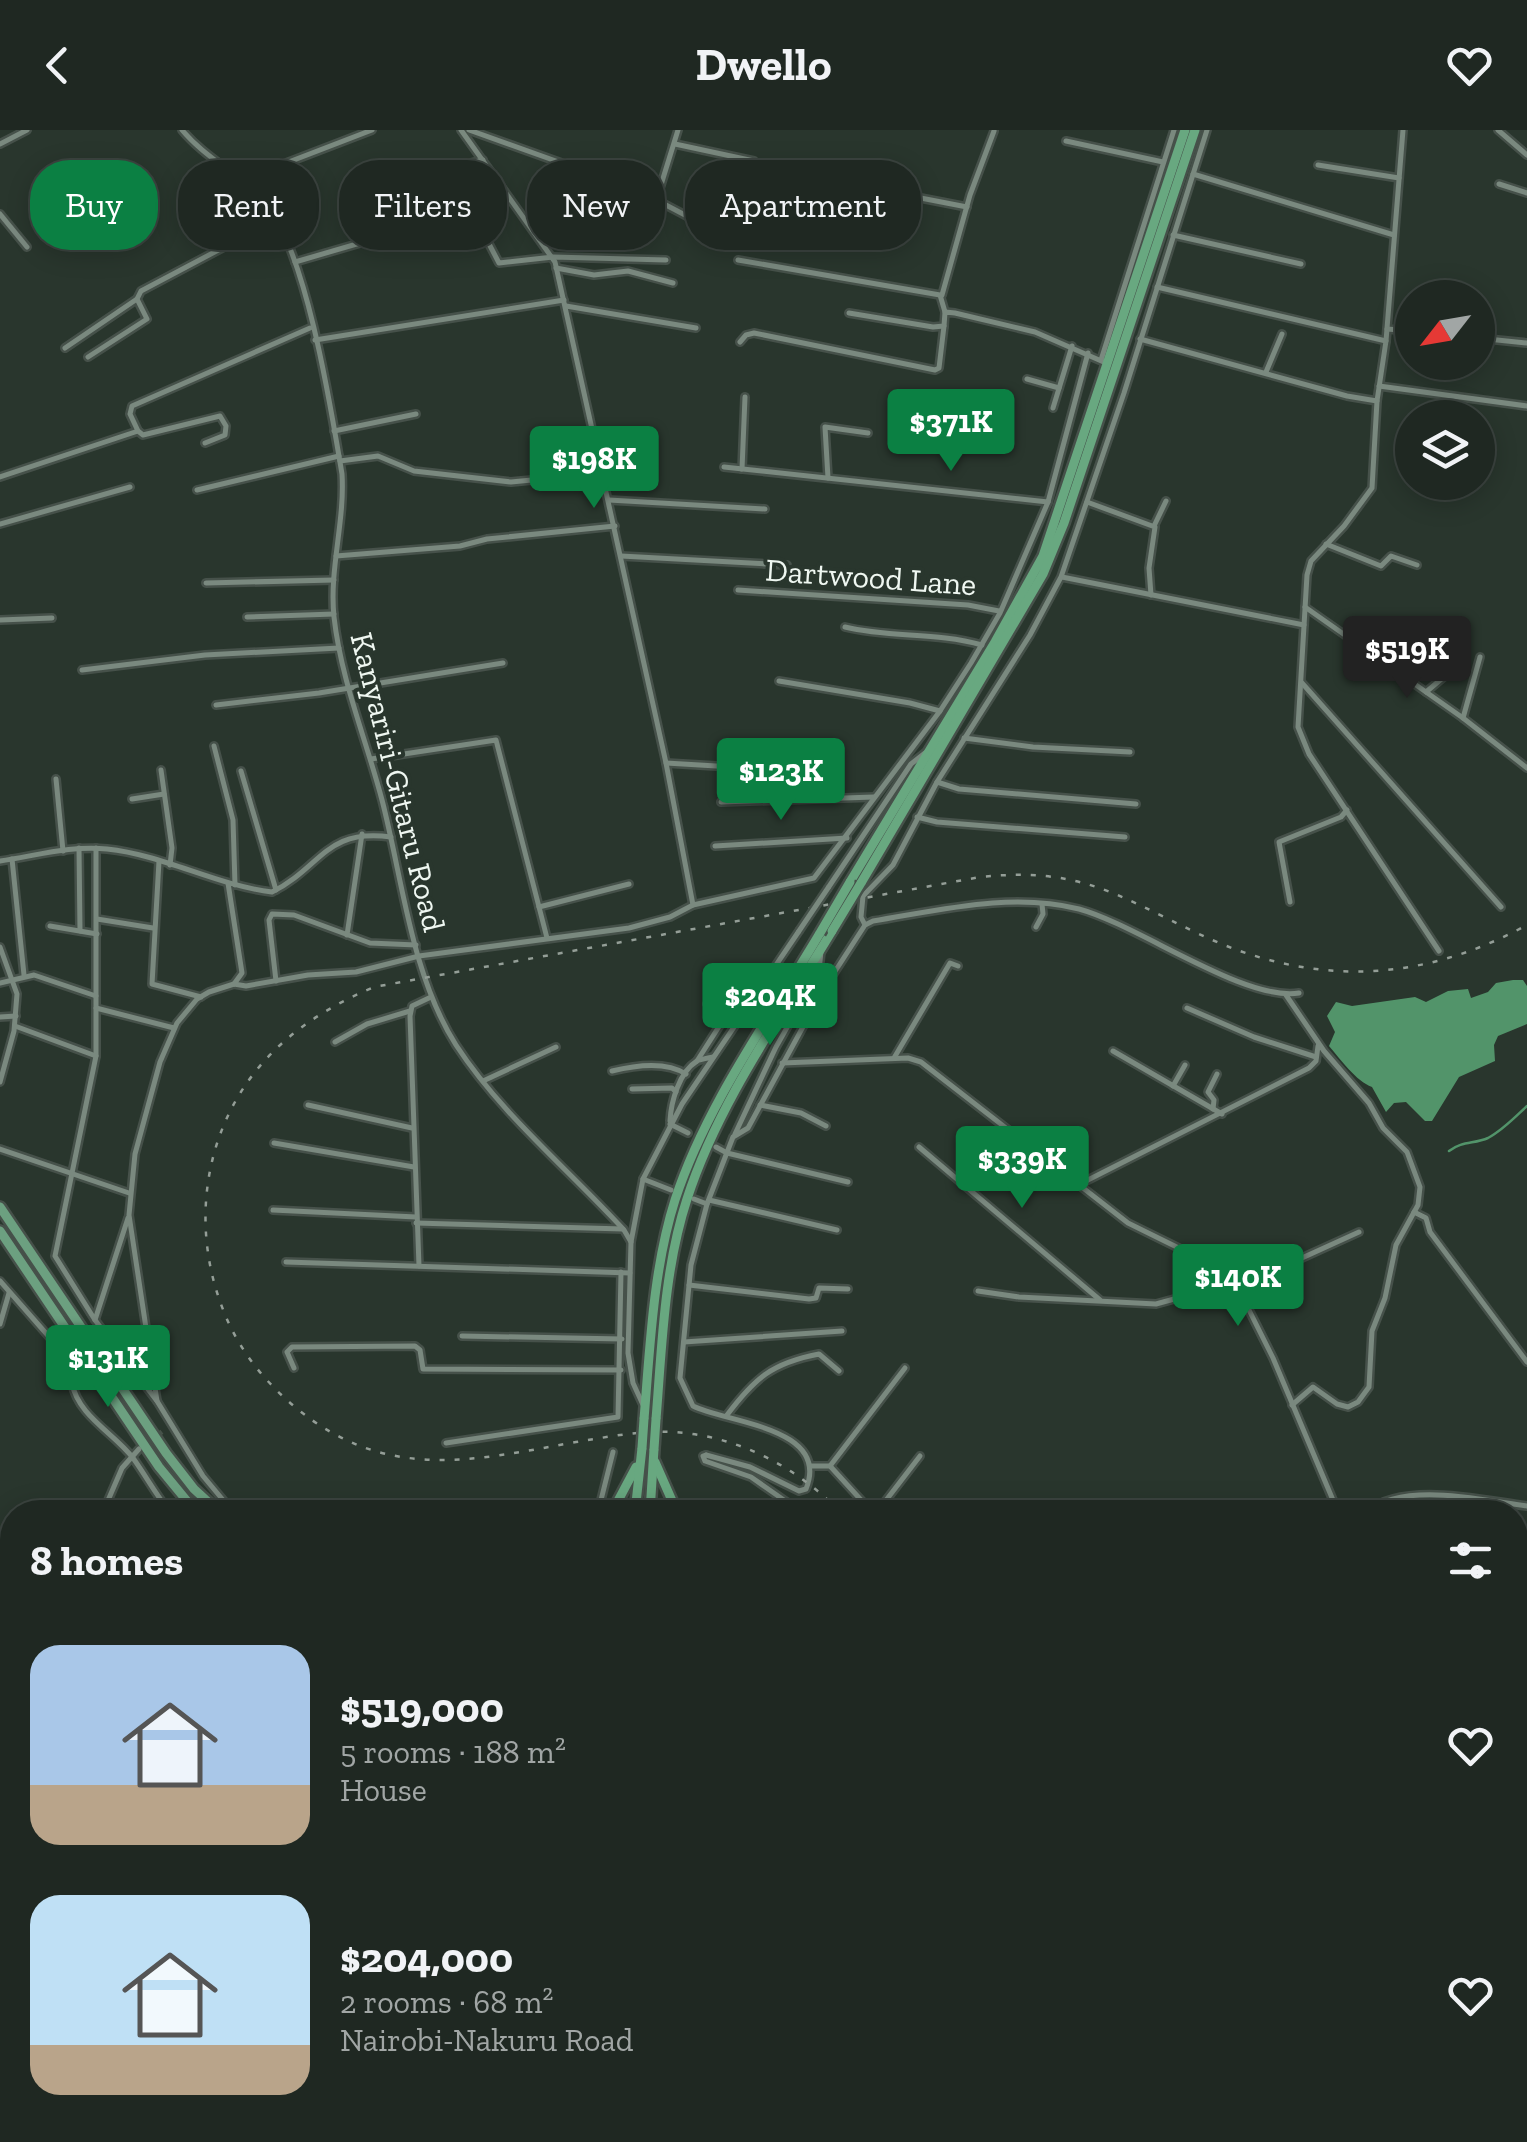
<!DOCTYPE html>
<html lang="en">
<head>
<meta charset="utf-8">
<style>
  :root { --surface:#1f2822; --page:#2c342f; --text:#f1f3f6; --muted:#a1a6a5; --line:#3c4440; --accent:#0b8043 }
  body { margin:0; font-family:"Zilla Slab",serif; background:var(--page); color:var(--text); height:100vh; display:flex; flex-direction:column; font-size:38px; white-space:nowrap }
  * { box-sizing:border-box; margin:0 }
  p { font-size:32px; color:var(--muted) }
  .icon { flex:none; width:55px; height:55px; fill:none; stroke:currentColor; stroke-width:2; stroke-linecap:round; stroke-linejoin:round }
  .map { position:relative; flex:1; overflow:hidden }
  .side { position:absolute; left:0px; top:1370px; width:1528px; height:642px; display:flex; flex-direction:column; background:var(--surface); border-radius:40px 40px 0 0; box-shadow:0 5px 25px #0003,0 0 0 2px var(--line) }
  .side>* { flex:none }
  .top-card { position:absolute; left:30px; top:30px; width:1000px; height:90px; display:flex; gap:20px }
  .needle { width:65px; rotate:239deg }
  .controls { position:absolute; left:1395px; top:150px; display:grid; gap:20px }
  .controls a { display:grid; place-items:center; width:100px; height:100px; border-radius:50%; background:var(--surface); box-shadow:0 5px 25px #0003,0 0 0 2px var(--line); font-size:50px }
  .price { position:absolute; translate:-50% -85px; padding:0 22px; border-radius:10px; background:var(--accent); color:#fff; font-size:32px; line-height:65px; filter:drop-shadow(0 2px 5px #0008) }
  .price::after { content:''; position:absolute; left:50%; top:60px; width:30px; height:22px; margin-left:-15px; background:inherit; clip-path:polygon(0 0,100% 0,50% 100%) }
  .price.current { background:#222; color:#fff }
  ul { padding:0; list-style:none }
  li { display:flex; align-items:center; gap:30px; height:250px; padding:0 30px }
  li span { display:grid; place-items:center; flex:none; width:280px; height:200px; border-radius:30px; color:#555 }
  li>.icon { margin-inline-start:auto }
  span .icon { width:120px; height:120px; fill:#fffc; stroke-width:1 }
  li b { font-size:42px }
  h2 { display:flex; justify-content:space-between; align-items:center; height:120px; padding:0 30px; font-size:42px }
  .chip { padding:0 35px; border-radius:40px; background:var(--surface); box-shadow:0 5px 25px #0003,0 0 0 2px var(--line); font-size:35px; line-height:90px }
  .chip.current { background:var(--accent); color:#fff }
  header { display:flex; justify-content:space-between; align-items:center; height:130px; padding:0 30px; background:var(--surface); font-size:45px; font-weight:700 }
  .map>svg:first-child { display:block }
  .water { fill:#52946a }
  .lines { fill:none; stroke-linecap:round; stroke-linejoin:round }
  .stream { stroke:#52946a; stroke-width:2.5 }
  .minor-tunnel { stroke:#47534a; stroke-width:5; stroke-dasharray:5 2.5; stroke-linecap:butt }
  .minor-casing { stroke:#46514a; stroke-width:10 }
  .tertiary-casing { stroke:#46514a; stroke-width:11 }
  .secondary-casing { stroke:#46514a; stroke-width:12 }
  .primary-casing { stroke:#46514a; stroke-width:14 }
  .trunk-casing { stroke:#46514a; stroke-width:14 }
  .minor { stroke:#7a897f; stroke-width:5 }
  .tertiary { stroke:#7a897f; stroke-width:6 }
  .secondary { stroke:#7a897f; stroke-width:8 }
  .primary { stroke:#6ca080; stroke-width:9 }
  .trunk { stroke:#68a880; stroke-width:9 }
  .rail { stroke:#949e97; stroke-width:2.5; stroke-dasharray:5 10; stroke-linecap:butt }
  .minor-bridge-casing { stroke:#46514a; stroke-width:10; stroke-linecap:butt }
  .trunk-bridge-casing { stroke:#46514a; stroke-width:14; stroke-linecap:butt }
  .minor-bridge { stroke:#7a897f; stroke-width:5 }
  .trunk-bridge { stroke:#68a880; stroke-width:9 }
  .labels { text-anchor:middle; stroke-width:8; stroke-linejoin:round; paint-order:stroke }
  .street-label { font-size:32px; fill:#eff7f1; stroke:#29362d }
</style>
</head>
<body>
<header><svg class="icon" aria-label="back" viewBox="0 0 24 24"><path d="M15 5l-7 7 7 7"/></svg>Dwello<svg class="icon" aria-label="heart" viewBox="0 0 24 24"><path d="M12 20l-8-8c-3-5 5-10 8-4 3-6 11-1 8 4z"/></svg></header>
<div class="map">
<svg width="1527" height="2012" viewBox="0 0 1527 2012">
  <rect width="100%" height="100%" fill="#29362d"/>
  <path class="water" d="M1513 850H1523L1527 856V894L1498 906 1494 915 1495 931 1459 947 1432 991H1425L1406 972 1394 973 1386 982 1372 957C1356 951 1341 930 1329 916L1335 902 1327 886 1336 872 1352 876 1415 867 1426 872 1448 861 1468 859 1471 868 1488 862 1496 853Z"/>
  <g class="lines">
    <path class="stream" d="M1449 1021C1462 1011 1474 1014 1488 1008 1503 1000 1515 987 1527 976"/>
    <path class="minor-tunnel" d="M146 1314 163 1301"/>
    <g class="minor-casing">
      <g id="minor">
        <path d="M182 0C207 30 244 46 268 77 307 126 331 279 342 344 345 392 329 439 334 487 341 550 366 609 382 670 403 751 411 844 456 915 501 984 568 1039 624 1100L631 1112"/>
        <path d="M461 0 555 132 666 633 693 775"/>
        <path d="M469 0 581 40 605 43 704 95 740 101"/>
        <path d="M1403 0 1386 211 1377 271 1372 358 1344 396 1311 431 1307 445 1298 597 1309 624 1439 821"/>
        <path d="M1498 0 1527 25"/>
        <path d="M1066 11 1163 32"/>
        <path d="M0 14 27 0"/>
        <path d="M675 14 754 31"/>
        <path d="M1318 35 1399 48"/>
        <path d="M792 43 967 77"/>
        <path d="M1193 44 1394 105"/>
        <path d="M242 50 372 0"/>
        <path d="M389 52 483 30"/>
        <path d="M1499 54 1527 63"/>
        <path d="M656 71 678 0"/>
        <path d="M0 84 27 117"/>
        <path d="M1173 105 1301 134"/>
        <path d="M487 110 499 133 553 127 666 130"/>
        <path d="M738 130 940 165 945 182"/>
        <path d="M295 132 391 104"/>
        <path d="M556 138 594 145 628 141 673 153"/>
        <path d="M1157 157 1386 211"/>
        <path d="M942 165 970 65 994 1"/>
        <path d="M566 176 696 198"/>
        <path d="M849 183 933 197 944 196 945 182 955 183 1035 202 1106 233"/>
        <path d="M1387 199 1412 201"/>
        <path d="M1478 208 1527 213"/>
        <path d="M1140 209 1347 266 1377 271"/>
        <path d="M315 210 564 170"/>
        <path d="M740 212 746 205 754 203 935 240 939 238 944 196"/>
        <path d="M65 218 137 169"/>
        <path d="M88 227 147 189 137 169 141 161 277 89"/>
        <path d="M1101 230 1174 0"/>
        <path d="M1266 242 1282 204"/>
        <path d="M1027 249 1059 258"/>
        <path d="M1379 256 1527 276"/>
        <path d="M1053 278 1072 216"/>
        <path d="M138 301 130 284 132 276 310 198"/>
        <path d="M334 301 416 284"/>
        <path d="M340 331 378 326 414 341 511 352 604 343"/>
        <path d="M724 337 1048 372 1088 223"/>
        <path d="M742 339 745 267"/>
        <path d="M0 347 138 301 143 305 220 286 226 296 225 305 205 313"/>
        <path d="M828 348 825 297 868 303"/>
        <path d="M197 360 339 326"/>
        <path d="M609 370 765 379"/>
        <path d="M1087 372 1155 397 1149 438 1151 465"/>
        <path d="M0 394 130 357"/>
        <path d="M1154 396 1166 371"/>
        <path d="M1326 414 1381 436 1391 426 1417 435"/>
        <path d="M336 426 460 416 487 409 615 396"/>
        <path d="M621 426 787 435"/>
        <path d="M1062 447 1304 495"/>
        <path d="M206 453 334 450"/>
        <path d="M738 460 968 475 999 481"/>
        <path d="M1305 477 1463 588 1527 638"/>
        <path d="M247 487 334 484"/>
        <path d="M0 490 52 488"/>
        <path d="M845 497C890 508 936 502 982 515"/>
        <path d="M82 540 205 525 339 518"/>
        <path d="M779 551 910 573 940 581"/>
        <path d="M1302 553 1501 777"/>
        <path d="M1426 562 1445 546 1442 534 1447 513"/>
        <path d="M216 575 319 563 503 533"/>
        <path d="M1463 588 1480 527"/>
        <path d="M964 608 1033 617 1130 622"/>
        <path d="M214 616 233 690 235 755"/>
        <path d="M371 629 496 610 547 808"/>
        <path d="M666 633 733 637"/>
        <path d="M161 640 172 718 170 735"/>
        <path d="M241 641 276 760"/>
        <path d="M56 649 63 721"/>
        <path d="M937 652 959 659 1136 674"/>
        <path d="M826 667 836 624"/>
        <path d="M132 669 164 664"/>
        <path d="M721 672 874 667"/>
        <path d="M917 687 937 692 1125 707"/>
        <path d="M715 716 847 708"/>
        <path d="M79 718 80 801"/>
        <path d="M96 718V926L55 1126 95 1190 157 1271 203 1346 233 1382"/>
        <path d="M12 729 24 845"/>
        <path d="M0 731C35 726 72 715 107 719 164 725 215 755 272 762 322 737 325 698 391 707"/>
        <path d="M159 731 152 854 201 867"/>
        <path d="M228 753 242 843 234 854"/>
        <path d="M828 758 911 634 925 623"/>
        <path d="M1290 772 1279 712 1341 687 1347 680"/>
        <path d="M539 777 629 754"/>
        <path d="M97 789 153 798"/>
        <path d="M865 795 861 787 863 766 893 735 937 652 1030 505 1061 447 1124 263 1207 0"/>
        <path d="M50 796 97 804"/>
        <path d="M1036 797 1043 784 1042 774"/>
        <path d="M347 805 362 704"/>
        <path d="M0 817 17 864 14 901 0 952"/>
        <path d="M276 851 269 790 272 784 294 785 370 813 416 815"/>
        <path d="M0 853 34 845 96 866"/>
        <path d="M1286 865 1324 921 1369 973 1383 998 1407 1022 1420 1057 1418 1075 1396 1115 1385 1168 1372 1201 1369 1257 1358 1272 1348 1277 1337 1274 1313 1257 1292 1275"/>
        <path d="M707 874 728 882"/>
        <path d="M96 878 174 898"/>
        <path d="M1187 878 1254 907 1316 927"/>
        <path d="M0 887 16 886"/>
        <path d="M15 896 96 926"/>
        <path d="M335 912 367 894 410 881"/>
        <path d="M1113 921 1222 984"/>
        <path d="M894 928 950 833 958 836"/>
        <path d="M697 931 743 859 741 854 725 853"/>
        <path d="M782 933 908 928 921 932 1128 1093 1201 1129 1231 1153 1249 1180 1273 1228 1338 1382"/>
        <path d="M612 941C636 935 666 931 686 944"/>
        <path d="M483 951 556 917"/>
        <path d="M1173 956 1185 935"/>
        <path d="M632 959 672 958 676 962"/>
        <path d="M308 975 412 998"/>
        <path d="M760 975 801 983 826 996"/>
        <path d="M1213 979 1214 970 1208 962 1217 944"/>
        <path d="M670 991C671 972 679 942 697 931 698 930 712 927 713 927"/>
        <path d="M670 994 688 1003"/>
        <path d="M735 1004 776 917 819 841 821 821"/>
        <path d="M274 1013 414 1037"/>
        <path d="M716 1017 727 1023 848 1052"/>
        <path d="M919 1017 1100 1170"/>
        <path d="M0 1019 129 1063"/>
        <path d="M643 1049 671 1060"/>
        <path d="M1078 1055 1309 938 1316 931 1318 916"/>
        <path d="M694 1069 707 1074 733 1007 748 998 823 860 865 795 873 791C941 780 1011 762 1079 779 1138 795 1245 872 1299 863"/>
        <path d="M709 1070 837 1100"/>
        <path d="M273 1080 416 1087"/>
        <path d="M1414 1082 1426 1088 1430 1102 1527 1232"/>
        <path d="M416 1093 623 1099"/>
        <path d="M286 1132 630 1143"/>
        <path d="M419 1136 410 886 412 876 431 867"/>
        <path d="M0 1151 80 1242"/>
        <path d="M689 1155 809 1169 816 1168 819 1158 848 1159"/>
        <path d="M978 1161 1019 1167 1156 1174 1269 1143 1359 1102"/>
        <path d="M95 1190 128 1088"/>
        <path d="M0 1194 9 1163"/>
        <path d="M462 1206 622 1209"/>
        <path d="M684 1212 842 1201"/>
        <path d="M86 1232 72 1253C78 1286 114 1303 133 1328 146 1346 156 1365 170 1382"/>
        <path d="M294 1238 287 1222 292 1217 415 1216 420 1220 423 1239 621 1240"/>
        <path d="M157 1271 129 1085 135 1024 160 932 177 893 197 869 209 862 234 854 246 856 308 845 356 842 419 826 629 798 670 787 693 775 814 748 940 581 971 533 1000 483 1048 372"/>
        <path d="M644 1277 633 1253 628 1223 631 1112 643 1049 682 974 799 801"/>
        <path d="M727 1285C755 1248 772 1233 819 1224L839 1241"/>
        <path d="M446 1313 618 1287 621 1142"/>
        <path d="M706 1325 750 1337 799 1361 806 1359C831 1297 727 1293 693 1276L680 1248 691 1135 707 1074"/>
        <path d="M706 1325 703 1326 705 1331 751 1347 801 1382"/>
        <path d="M811 1336H830L872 1382"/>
        <path d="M830 1336 905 1238"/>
        <path d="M559 1375 599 1381"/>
        <path d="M103 1382 122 1338 139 1319"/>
        <path d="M598 1382 613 1322"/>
        <path d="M877 1382 920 1326"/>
        <path d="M1366 1382C1404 1351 1481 1370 1527 1376"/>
        <path d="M0 1415 12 1437"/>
        <path d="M0 1452 12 1447"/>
        <path d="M0 1536 12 1531"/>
        <path d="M1515 1541 1527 1535"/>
        <path d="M0 1603 12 1598"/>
        <path d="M0 1652 12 1693"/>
        <path d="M0 1716 12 1711"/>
        <path d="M1515 1769 1527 1787"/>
        <path d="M0 1817 12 1812"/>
        <path d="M0 1851 12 1849"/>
        <path d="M1515 1926 1527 1918"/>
        <path d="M292 2000 296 2012"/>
        <path d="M696 2000 703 2012"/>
        <path d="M751 2000 759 2012"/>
        <path d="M813 2000 821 2012"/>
        <path d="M1051 2000 1059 2012"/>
        <path d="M1238 2000 1246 2012"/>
        <path d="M1506 2000 1513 2012"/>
        <path d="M43 2012 44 2000"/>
        <path d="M169 2012 248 2000"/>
        <path d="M593 2012 612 2000"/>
        <path d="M1385 2012 1403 2000"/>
      </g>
    </g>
    <g class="tertiary-casing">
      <path id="tertiary" d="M1515 1531 1527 1525"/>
    </g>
    <g class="secondary-casing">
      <path id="secondary" d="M1515 1482 1527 1477"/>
    </g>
    <g class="primary-casing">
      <g id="primary">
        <path d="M0 1077 166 1323 194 1359 219 1382"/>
        <path d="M0 1101 159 1337 196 1382"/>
      </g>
    </g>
    <g class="trunk-casing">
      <g id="trunk">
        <path d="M850 752 995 512 1043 426 1185 0"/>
        <path d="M861 753 1043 444 1064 393 1195 0"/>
        <path d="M644 1289C650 1218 653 1139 675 1070 706 975 769 889 820 803"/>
        <path d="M656 1289C662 1216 664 1139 687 1069 718 973 780 887 832 801"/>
        <path d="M655 1332 677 1382"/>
        <path d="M612 1382 636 1337"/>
        <path d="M635 1382 642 1318"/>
        <path d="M650 1382 654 1319"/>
        <path d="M1515 1498 1527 1493"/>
        <path d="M1515 1511 1527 1505"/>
        <path d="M416 2012 417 2000"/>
        <path d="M428 2012 429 2000"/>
      </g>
    </g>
    <use href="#minor" class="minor"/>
    <use href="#tertiary" class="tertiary"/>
    <use href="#secondary" class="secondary"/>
    <use href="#primary" class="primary"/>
    <use href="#trunk" class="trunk"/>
    <g class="rail">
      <path d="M840 1382C796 1336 737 1306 674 1302 641 1300 608 1307 576 1312 472 1331 385 1352 295 1277 264 1251 239 1220 224 1182 200 1123 199 1056 223 997 251 928 307 885 374 857L980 747C1079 737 1113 763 1197 803 1309 857 1419 854 1527 795"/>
      <path d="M1434 1382H1472"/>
      <path d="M1515 1386 1527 1387"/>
    </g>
    <g class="minor-bridge-casing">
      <path id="minor-bridge" d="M799 801 828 758"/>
    </g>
    <g class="trunk-bridge-casing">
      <g id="trunk-bridge">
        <path d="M832 801 861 753"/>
        <path d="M820 803 850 752"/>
        <path d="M642 1318 644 1289"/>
        <path d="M654 1319 656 1289"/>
      </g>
    </g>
    <use href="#minor-bridge" class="minor-bridge"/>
    <use href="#trunk-bridge" class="trunk-bridge"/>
  </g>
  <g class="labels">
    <g class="street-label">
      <text transform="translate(871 447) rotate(4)" y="11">Dartwood Lane</text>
      <text transform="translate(398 652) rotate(76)" y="11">Kanyariri-Gitaru Road</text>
    </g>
  </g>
</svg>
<div class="controls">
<a><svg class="needle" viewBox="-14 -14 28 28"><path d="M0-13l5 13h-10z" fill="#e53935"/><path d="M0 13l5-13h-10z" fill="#a1a6a5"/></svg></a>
<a><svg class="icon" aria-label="layers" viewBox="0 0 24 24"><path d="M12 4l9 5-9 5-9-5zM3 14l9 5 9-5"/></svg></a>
</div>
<b class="price" style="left:951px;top:344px">$371K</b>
<b class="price" style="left:594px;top:381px">$198K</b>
<b class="price current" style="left:1407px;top:571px">$519K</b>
<b class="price" style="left:781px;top:693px">$123K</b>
<b class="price" style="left:770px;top:918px">$204K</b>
<b class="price" style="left:1022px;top:1081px">$339K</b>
<b class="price" style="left:1238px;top:1199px">$140K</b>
<b class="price" style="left:108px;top:1280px">$131K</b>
<div class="top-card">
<a class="chip current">Buy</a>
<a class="chip">Rent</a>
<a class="chip">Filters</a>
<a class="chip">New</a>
<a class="chip">Apartment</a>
</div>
<section class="side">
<h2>8 homes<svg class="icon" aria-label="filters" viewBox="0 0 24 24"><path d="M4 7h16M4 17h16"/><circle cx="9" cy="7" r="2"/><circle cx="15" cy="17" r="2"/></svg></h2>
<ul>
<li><span style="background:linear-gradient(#a9c7e8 70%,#b9a48a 0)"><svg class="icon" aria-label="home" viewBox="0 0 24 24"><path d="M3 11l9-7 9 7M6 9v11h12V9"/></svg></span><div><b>$519,000</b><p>5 rooms · 188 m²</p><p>House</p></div><svg class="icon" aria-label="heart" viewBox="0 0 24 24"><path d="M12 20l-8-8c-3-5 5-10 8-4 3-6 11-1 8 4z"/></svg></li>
<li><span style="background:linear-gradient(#bfe0f5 75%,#b9a48a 0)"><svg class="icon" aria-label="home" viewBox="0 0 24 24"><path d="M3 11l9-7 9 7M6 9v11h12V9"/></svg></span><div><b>$204,000</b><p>2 rooms · 68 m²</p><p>Nairobi-Nakuru Road</p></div><svg class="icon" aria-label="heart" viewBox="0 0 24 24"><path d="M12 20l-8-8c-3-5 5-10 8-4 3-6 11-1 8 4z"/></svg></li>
</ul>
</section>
</div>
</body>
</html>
